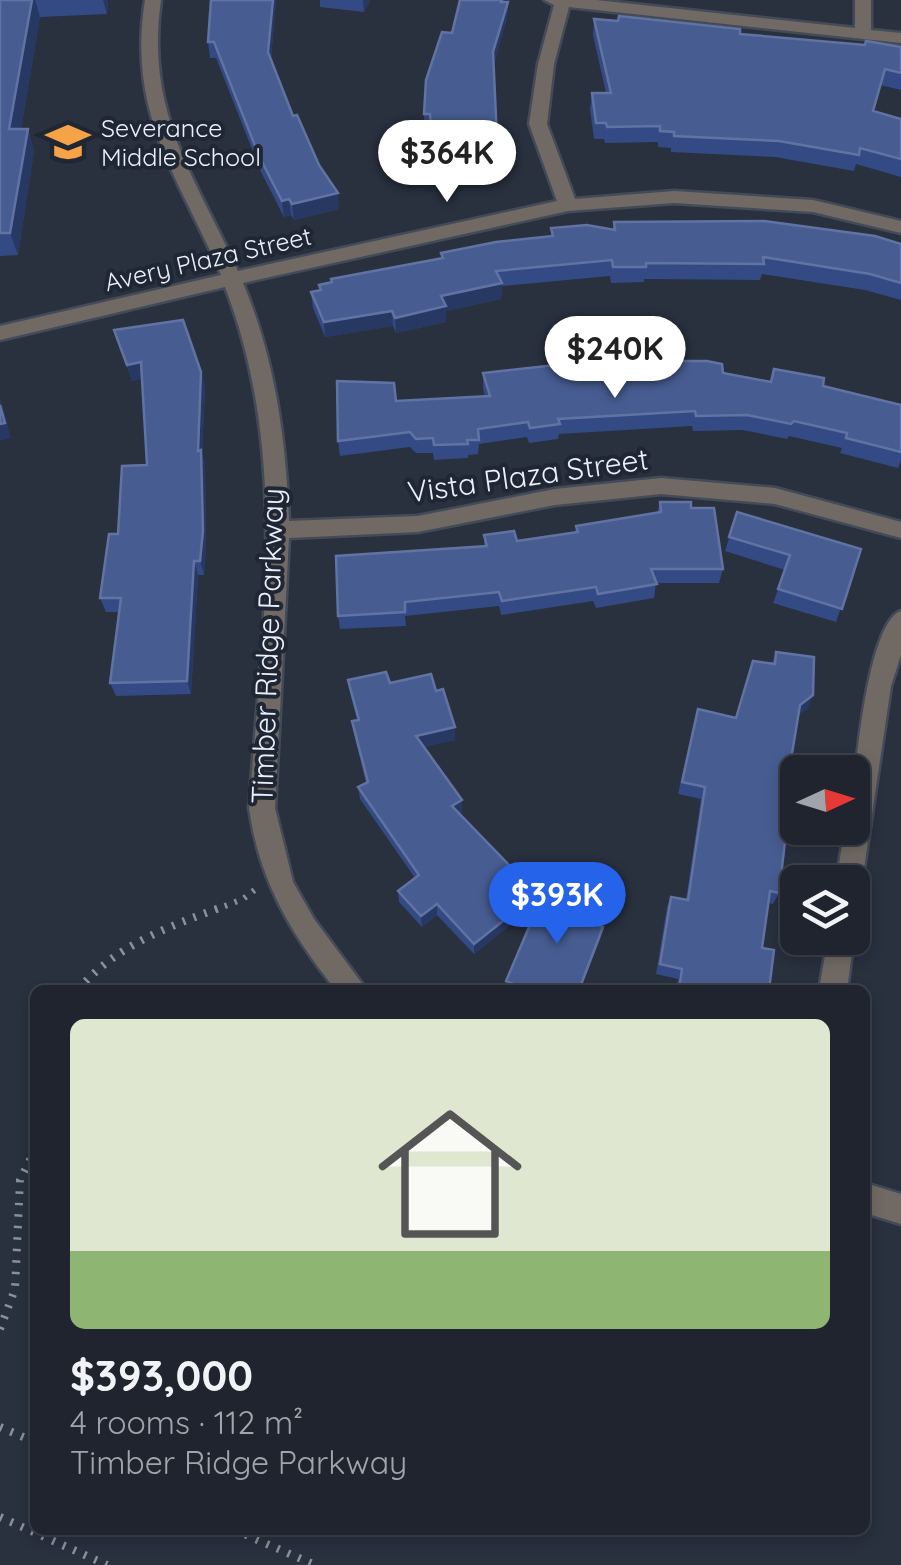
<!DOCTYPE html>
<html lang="en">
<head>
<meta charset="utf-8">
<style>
  :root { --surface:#1f242e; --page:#272c36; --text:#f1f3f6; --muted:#a1a4aa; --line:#3c414a; --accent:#2563eb }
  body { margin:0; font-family:Quicksand,sans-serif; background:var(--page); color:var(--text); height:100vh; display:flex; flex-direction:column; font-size:38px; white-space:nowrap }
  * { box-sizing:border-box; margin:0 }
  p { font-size:32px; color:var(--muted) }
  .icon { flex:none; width:55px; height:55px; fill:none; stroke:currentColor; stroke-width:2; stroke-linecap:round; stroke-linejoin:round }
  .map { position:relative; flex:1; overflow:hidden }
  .drawer { position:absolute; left:30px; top:985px; width:840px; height:550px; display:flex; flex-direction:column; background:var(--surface); border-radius:15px; box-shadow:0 5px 15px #0003,0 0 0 2px var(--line) }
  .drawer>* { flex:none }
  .needle { width:65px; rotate:86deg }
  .controls { position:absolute; left:780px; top:755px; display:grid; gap:20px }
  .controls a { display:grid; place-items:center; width:90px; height:90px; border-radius:15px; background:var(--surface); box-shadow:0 5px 15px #0003,0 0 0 2px var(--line); font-size:50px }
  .price { position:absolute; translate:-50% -85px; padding:0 22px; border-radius:35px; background:#fff; color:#222; font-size:32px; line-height:65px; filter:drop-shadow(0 2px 5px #0008) }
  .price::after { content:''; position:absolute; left:50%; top:60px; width:30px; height:22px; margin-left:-15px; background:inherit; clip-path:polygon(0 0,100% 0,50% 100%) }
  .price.active { background:var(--accent); color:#fff }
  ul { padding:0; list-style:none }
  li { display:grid; align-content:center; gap:20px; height:530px; padding:0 40px }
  li span { display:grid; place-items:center; height:310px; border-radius:15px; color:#555 }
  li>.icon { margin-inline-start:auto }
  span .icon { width:180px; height:180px; fill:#fffc; stroke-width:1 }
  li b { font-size:42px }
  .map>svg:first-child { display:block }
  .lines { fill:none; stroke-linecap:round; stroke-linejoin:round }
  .street-casing { stroke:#444b58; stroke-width:5 }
  .path-far1 { stroke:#8a909c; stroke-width:6; stroke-dasharray:2.5 8; stroke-linecap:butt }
  .path { stroke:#8a909c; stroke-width:8; stroke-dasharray:2.5 9; stroke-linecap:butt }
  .street { fill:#716a64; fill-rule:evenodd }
  .wall { fill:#334a85 }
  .shaded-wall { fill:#273863 }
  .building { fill:#475c91; stroke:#6073a2; stroke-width:2.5 }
  .labels { text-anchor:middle; stroke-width:8; stroke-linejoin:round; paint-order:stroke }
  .far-poi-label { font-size:25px; fill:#ebf0fa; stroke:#1f2634; text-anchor:start }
  .far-street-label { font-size:25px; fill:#ebf0fa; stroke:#1f2634 }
  .street-label { font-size:30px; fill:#ebf0fa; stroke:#1f2634 }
</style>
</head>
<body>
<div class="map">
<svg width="901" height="1565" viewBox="0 0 901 1565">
  <rect width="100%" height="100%" fill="#29303e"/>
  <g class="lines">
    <g class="street-casing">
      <g id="street">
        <path d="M145 0H161C145 113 194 174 238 271L557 201 529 124 538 64 554 5 544 0H596L855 28V0H871V30L901 33V43L569 7 554 64 547 124 575 199 674 191 813 200 901 221V233L813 212 674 203 568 211 243 283C275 359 286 439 289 521L418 516 555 489 661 478 775 488 901 522V538L775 504 661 494 555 505 418 532 289 538 275 808 293 882 314 919 367 990H336C291 934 259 880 249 808 262 634 290 454 225 287L0 340V326L221 275C178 175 127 115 145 0Z"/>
        <path d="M901 611V655L891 686 862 882 852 893V882H836L845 828H852C852 791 866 622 901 611Z"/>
        <path d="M852 934 854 938 847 990H819L828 938H852Z"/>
        <path d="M865 1183 901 1194V1224L865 1213Z"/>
      </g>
    </g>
    <path class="path-far1" d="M215 910 243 899 257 888"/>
    <g class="path">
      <path d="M78 990C116 945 168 927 222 907"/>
      <path d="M0 1329 15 1289 20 1180 35 1150"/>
      <path d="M0 1427 35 1442"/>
      <path d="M0 1517 107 1565"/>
      <path d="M235 1530 315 1565"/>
    </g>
    <use href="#street" class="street"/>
  </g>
  <g class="wall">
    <path d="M0 0H108L107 14 40 17 21 129H28L34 151 18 255 0 256Z"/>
    <path d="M276 0 271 59 293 116 339 209 294 220 291 215 284 217 261 172 216 58H210L208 42Z"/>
    <path d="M320 0H370L364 12 320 7Z"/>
    <path d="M502 2H508L507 18 494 64 498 176 435 179 430 130H424V114L452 33Z"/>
    <path d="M594 19 799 40 901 47V90L880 85 873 111 901 119V177L856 164 854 171 775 157 671 152V148L658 147V142L605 143 604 139H594L590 109 592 93H606L593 35Z"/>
    <path d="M614 222 901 244V300L865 290 762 274 760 280 644 279V282L611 283 610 276 502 286 501 299 446 311V322L396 333 393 326 325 337 313 308 311 292 320 290 319 285 331 282V279L441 258V253L551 236V228L613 229Z"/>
    <path d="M114 330 201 372 205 387 202 454 205 465 206 546 204 575H198L191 694 116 696 110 683 119 612H106L100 598 118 534 147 465 142 378 132 381Z"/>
    <path d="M638 361 723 373 770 382 774 369 823 386 901 405V460L898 468 840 453 842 448 789 436 787 439 743 430 693 431 692 426 559 434 558 439 529 443 527 437 479 444 478 454 468 455V458L434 460 433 453H416L410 447 340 456 338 441 396 401 485 397 483 388V373Z"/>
    <path d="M660 502 691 508 723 569 719 583H656L654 598 596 608 593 601 501 615 499 606 405 616 406 626 340 629 338 616 484 546V535L517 541 575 533 576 526 657 513Z"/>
    <path d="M737 512 861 549 836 622 773 603 785 570 725 551Z"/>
    <path d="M776 652 808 708 798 715 782 814 779 893 773 904 769 903 762 948 769 990H676L678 979 656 974 667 907 671 897 686 900 701 799 678 794 694 722 698 709 735 717 772 663Z"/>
    <path d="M348 680 390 683 436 691 455 727V740L423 747 462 800V812L459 814 537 894 535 905 474 954 437 915 422 927 399 902 398 891 415 878 360 799 358 787 366 783 354 734 352 721 357 720 350 693Z"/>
    <path d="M595 906 590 922 601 937 580 990H505L506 981 553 911Z"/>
  </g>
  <g class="shaded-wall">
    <path d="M32 0H35L40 17 17 152 9 129Z"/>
    <path d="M103 0H108L107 14Z"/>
    <path d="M273 0H276L270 68 268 52Z"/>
    <path d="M363 0H370L364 12Z"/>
    <path d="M508 2 507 18 493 68V52Z"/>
    <path d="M28 129 34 151 18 255 10 233Z"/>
    <path d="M338 193 339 209 294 220 292 204Z"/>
    <path d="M289 199 291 215 284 217 282 201Z"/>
    <path d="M502 283 501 299 446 311V322L396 333 395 318 441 296Z"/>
    <path d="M392 311 393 326 325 337 324 322Z"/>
    <path d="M141 362 145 378 132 381 127 365Z"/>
    <path d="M201 372 205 387 202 454 205 465 206 546 204 575 200 561 198 451Z"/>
    <path d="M0 397 11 438 0 441Z"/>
    <path d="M194 561 198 575 191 694 187 681Z"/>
    <path d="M813 695 808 708 794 718 800 705Z"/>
    <path d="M455 727V740L416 749V736Z"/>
    <path d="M462 800V812L452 818V806Z"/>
    <path d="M537 894 535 905 474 954V944Z"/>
    <path d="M437 904V915L422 927 421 916Z"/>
  </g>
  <g class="building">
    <path d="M0 0H32L9 129H28L10 233H0Z"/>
    <path d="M211 0H273L268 52 293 116 297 115 319 165 338 193 292 204 289 199 282 201 259 156 214 42H208Z"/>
    <path d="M460 0H502L501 2H508L493 52 498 160 435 163 430 114H424L426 80 442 32 452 33Z"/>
    <path d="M619 16 740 29V34L865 45 866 41 901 47V73L885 69 873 111 901 119V159L860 148 859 155 779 141 674 136V132L660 131V126L607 127 606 123H596L592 93H611L594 19 618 21Z"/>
    <path d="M764 221 875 236 901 244V283L870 274 763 257 764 264 646 263V267H613L612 260 496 271 502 283 441 296 446 306 395 318 392 311 324 322 311 292 321 290 319 285 332 282 331 279 443 258 441 253 496 242 553 236 551 228 587 225 615 230 614 222Z"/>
    <path d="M183 320 201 372 198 451 201 450 203 531 200 561H194L187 681 110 683 121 598H100L109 534H118L122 466 147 465 141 362 127 365 114 330Z"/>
    <path d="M637 356 638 361H707L722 364 723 373 771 382 774 369 824 378 823 386 901 405V452L846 438 847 433 794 421 791 424 747 415 696 416 695 411 558 419 560 424 530 428 528 422 478 429 479 440H467L468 444 434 445 433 438 416 439 410 432 338 441 337 381 394 383 396 401 490 396 483 373Z"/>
    <path d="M0 405 5 423 0 424Z"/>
    <path d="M660 502H691V508H714L723 569H651L657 584 598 594 596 587 502 601 499 592 405 602V612L338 616 336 556 487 546 484 535 514 531 517 541 578 532 576 526 661 512Z"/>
    <path d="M737 512 861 549 842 609 778 589 790 555 729 537Z"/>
    <path d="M776 652 814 657 813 695 800 705 782 814 788 816 779 893 770 891 762 948 774 950 769 990H679L682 969 660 964 671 897 688 900 705 787 682 782 698 709 736 718 753 661 775 664Z"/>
    <path d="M386 672 390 683 431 674 436 691 443 689 455 727 416 736 462 800 452 806 537 894 474 944 437 904 421 916 398 891 419 875 358 787 368 782 352 721 359 720 348 680Z"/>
    <path d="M560 893 595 906 589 921 603 927 579 990H528L506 981 541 899 553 911Z"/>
  </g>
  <defs>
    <g id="school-bare" transform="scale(3.45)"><path d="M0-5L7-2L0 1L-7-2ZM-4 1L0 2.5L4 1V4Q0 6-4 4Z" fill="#f6a247" stroke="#1f2634" stroke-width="2.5" paint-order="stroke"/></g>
  </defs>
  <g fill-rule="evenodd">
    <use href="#school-bare" x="68" y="142"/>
  </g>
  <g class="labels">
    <g class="far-poi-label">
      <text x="101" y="137">Severance<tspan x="101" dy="29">Middle School</tspan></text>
    </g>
    <g class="far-street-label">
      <text transform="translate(208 259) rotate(-13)" y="9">Avery Plaza Street</text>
    </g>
    <g class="street-label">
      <text transform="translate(528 476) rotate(-8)" y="10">Vista Plaza Street</text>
      <text transform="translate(268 646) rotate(-88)" y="10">Timber Ridge Parkway</text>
    </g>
  </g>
</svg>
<div class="controls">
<a><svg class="needle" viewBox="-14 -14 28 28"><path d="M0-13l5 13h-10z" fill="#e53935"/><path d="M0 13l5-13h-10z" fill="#a1a4aa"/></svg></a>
<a><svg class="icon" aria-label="layers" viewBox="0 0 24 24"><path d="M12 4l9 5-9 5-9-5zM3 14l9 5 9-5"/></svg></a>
</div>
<b class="price" style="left:447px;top:205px">$364K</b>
<b class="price" style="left:615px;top:401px">$240K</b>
<b class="price active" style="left:557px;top:947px">$393K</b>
<section class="drawer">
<ul>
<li><span style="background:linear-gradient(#dfe7d0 75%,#8fb573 0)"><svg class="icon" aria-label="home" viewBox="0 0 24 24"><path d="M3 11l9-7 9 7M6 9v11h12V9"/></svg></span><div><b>$393,000</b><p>4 rooms · 112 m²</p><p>Timber Ridge Parkway</p></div></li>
</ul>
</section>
</div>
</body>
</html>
